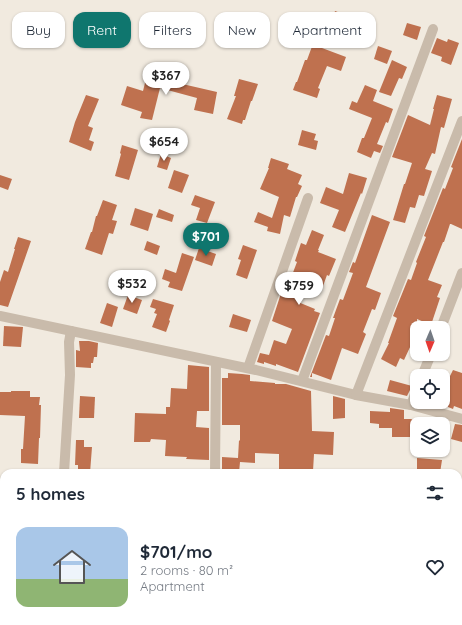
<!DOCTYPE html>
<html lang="en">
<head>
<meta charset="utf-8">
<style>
  :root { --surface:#fff; --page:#f2f2f3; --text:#1f2937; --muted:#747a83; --line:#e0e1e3; --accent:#0f766e }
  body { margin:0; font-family:Quicksand,sans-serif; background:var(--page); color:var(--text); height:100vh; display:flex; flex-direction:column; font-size:15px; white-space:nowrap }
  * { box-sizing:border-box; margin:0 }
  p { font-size:13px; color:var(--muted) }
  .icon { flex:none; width:22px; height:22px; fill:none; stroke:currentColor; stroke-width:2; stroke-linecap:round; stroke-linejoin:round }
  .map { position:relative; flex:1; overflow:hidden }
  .drawer { position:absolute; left:0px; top:469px; width:462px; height:156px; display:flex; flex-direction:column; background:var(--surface); border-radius:12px 12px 0 0; box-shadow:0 1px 3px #0004 }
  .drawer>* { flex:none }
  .hud { position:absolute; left:12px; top:12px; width:438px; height:36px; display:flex; gap:8px }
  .needle { width:26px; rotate:182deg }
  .buttons { position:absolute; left:410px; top:321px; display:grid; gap:8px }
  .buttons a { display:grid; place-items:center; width:40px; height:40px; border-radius:8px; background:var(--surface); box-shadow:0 1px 3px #0004; font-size:20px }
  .price { position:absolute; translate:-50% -34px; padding:0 9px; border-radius:14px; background:#fff; color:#222; font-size:13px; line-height:26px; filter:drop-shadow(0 1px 2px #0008) }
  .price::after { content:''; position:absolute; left:50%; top:24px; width:12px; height:9px; margin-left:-6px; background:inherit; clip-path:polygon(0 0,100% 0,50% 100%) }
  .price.active { background:var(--accent); color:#fff }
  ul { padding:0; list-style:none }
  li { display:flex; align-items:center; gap:12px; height:100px; padding:0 16px }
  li+li { border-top:1px solid var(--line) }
  li span { display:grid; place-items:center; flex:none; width:112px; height:80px; border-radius:12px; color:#555 }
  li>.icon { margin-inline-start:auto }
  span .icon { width:48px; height:48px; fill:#fffc; stroke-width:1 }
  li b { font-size:17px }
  h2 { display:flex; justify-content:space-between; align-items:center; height:48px; padding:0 16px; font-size:17px }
  .chip { padding:0 14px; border-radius:12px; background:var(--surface); box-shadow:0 1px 3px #0004; font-size:14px; line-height:36px }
  .chip.active { background:var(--accent); color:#fff }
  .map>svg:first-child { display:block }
  .building { fill:#bf714f }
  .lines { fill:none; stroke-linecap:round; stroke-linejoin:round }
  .minor { stroke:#c9bbab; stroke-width:10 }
</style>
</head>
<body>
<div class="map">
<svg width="462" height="625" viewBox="0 0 462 625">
  <rect width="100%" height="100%" fill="#f1eadf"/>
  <g class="building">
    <path d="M335 11 346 15 341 31 330 27Z"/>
    <path d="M407 23 421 27 417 40 403 35Z"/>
    <path d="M437 38 447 42 448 39 459 43 451 65 441 61 442 57 431 53Z"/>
    <path d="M314 41 323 45 322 48 346 57 341 71 327 66 318 88 320 89 317 98 293 90 296 82H297L305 60H307Z"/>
    <path d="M378 46 392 51 387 64 374 59Z"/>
    <path d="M392 60 407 67 402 79 399 78 391 96 379 92Z"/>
    <path d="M147 75 165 79V80L217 92 213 114 194 110 197 98 160 88 152 120 140 118 142 112 121 105 127 86 143 91Z"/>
    <path d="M239 79 258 84 252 101H251L245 120H243L242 124 227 119 236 96H234Z"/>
    <path d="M365 85 377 90 373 101 393 109 388 123 386 122 377 144 383 146 380 153 374 151 371 158 357 152 362 138H364L372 118 349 109 352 101 357 103Z"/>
    <path d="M86 95 99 99 88 126 93 128 89 140 94 142 91 151 69 142 75 122Z"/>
    <path d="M437 95 452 99 444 128 441 127 435 154 432 153 425 169 432 171 424 196 419 195 415 208 410 207 405 223 393 220 404 184H405L412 163 392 157 408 115 430 125 434 109H433Z"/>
    <path d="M169 129 180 132 178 139 167 136Z"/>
    <path d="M302 130 316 134 314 140 318 141 316 150 298 145Z"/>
    <path d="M462 139V229L451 224H450L444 242H443L428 280 442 285 437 297 440 298 431 325 417 319V347L411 345 404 360 400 358 396 367 381 359 389 343H388L397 318 393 316 408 279 411 280 417 263 416 262 426 237 424 236 443 188 445 189 453 168 451 167Z"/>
    <path d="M122 145 138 150 129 180 115 176 121 154 120 153Z"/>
    <path d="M161 154 171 158 167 170 157 167Z"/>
    <path d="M271 158 289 164 287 169 302 175 298 184 302 186 297 197H296L290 217 284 215 280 234 267 231 268 227 254 222 258 212 272 218 279 197 260 189 269 168H268Z"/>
    <path d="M174 170 189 175 182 193 168 188Z"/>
    <path d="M349 173 367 178 362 194 361 193 345 232 332 227 339 210 320 203 326 187 343 194Z"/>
    <path d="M0 175 12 179 8 190 0 187Z"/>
    <path d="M195 195 215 202 207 223 196 220 200 208 191 205Z"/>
    <path d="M103 200 117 205 112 220 117 221 113 234 109 233 102 255 85 249 91 232H92L96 216H97Z"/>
    <path d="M135 208 153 214 148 231 130 225Z"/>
    <path d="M159 209 174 215 172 222 156 217Z"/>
    <path d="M372 215 390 222 366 287 381 293 375 310 372 309 363 332 366 334 358 354 342 348 331 380 312 373V377H310L326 335 329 336 335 318H333L340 299 343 300 353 273 349 272 353 262 355 263Z"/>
    <path d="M312 230 324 235 318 250H319L318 252 336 259 329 276 327 275 323 286 307 279 298 302 315 309 314 311 320 313 298 372 276 364V366L264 362V364L257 362 260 353 269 355 274 340 286 344 292 329 272 321 285 281 289 283 297 262 295 261 301 243 306 245Z"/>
    <path d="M18 237 31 241 8 307 0 305V282L4 270 8 272 15 249H14Z"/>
    <path d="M147 241 160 246 157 255 144 250Z"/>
    <path d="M243 245 257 250 247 279 236 275 241 260 238 259Z"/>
    <path d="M199 248 216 254 212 266 195 260Z"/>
    <path d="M182 253 194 257 182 291 168 287 170 282 162 279 165 269 176 273Z"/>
    <path d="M128 295 142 300 137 314 123 309Z"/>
    <path d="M153 299 174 305 169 320 170 321 166 332 152 327 157 314 154 313 156 309 150 307Z"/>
    <path d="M107 303 118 307 112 327 100 323Z"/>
    <path d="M233 314 251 320 247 332 229 327Z"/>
    <path d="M4 326 23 327 21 347 3 346Z"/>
    <path d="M79 341H89L98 343 97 357H94L93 363H91V368L76 367V350L80 351Z"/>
    <path d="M188 365 209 367V411H197L196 427 209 428V460L186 459 187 457 165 456 166 440 151 439 150 442H134L135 413 166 414V407H170L171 388 187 389Z"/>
    <path d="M453 370 462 373V409L454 406 453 409 443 405V380L447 382Z"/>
    <path d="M228 373 242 374 250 375V381L275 383V384H286L311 391 312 431 334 432 333 455 314 454 313 471H307V473H279V454L255 453V463L240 462 239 473H222V457L238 458 239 440 240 441V425H222V378H228Z"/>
    <path d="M390 380 412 386 407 396 387 391Z"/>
    <path d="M11 391H30V397H40L39 405H41L40 438H39L38 464 21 463V449H23L25 416 0 415V392H11Z"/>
    <path d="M80 396 95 397 94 418H79Z"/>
    <path d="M333 396 345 399V418L333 419Z"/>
    <path d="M390 408 404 410V419H417V437H392V428H379V424L370 423V411L390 412Z"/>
    <path d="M455 424 462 425V442L451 439Z"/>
    <path d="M76 440H84V447H92L90 473H78V465H75Z"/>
    <path d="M417 458 442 460 440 473H417Z"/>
  </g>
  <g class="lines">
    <g class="minor">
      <path d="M0 316 256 370 356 395 411 405 462 419"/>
      <path d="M441 328 462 273"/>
      <path d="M248 368 308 198"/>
      <path d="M422 376 431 354"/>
      <path d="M302 381 433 29"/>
      <path d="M356 395 462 121"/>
      <path d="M411 405 417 389"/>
      <path d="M64 473 70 375 69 342 71 331"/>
      <path d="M215 473 216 362"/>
      <path d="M54 625V621"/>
      <path d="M212 625V621"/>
    </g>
  </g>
</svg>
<div class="buttons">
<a><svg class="needle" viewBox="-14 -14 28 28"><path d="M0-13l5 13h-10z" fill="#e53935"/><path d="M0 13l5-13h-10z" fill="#747a83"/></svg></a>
<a><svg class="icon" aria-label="locate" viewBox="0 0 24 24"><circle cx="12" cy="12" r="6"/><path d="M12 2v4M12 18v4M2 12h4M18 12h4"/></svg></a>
<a><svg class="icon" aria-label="layers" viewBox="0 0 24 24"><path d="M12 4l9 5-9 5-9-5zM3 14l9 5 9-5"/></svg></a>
</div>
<b class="price" style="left:166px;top:96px">$367</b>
<b class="price" style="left:164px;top:162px">$654</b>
<b class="price active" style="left:206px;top:257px">$701</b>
<b class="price" style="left:132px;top:304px">$532</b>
<b class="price" style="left:299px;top:306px">$759</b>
<div class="hud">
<a class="chip">Buy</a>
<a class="chip active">Rent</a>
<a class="chip">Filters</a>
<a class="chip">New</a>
<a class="chip">Apartment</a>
</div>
<section class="drawer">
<h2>5 homes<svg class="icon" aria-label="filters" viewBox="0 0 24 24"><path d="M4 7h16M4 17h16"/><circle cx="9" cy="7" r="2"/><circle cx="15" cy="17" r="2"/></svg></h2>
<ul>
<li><span style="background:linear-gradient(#a9c7e8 65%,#8fb573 0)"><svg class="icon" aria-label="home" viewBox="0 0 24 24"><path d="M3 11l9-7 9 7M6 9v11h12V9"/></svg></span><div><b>$701/mo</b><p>2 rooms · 80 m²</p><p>Apartment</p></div><svg class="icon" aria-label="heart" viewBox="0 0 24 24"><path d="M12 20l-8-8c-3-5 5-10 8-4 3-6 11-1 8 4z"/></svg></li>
</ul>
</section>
</div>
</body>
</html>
